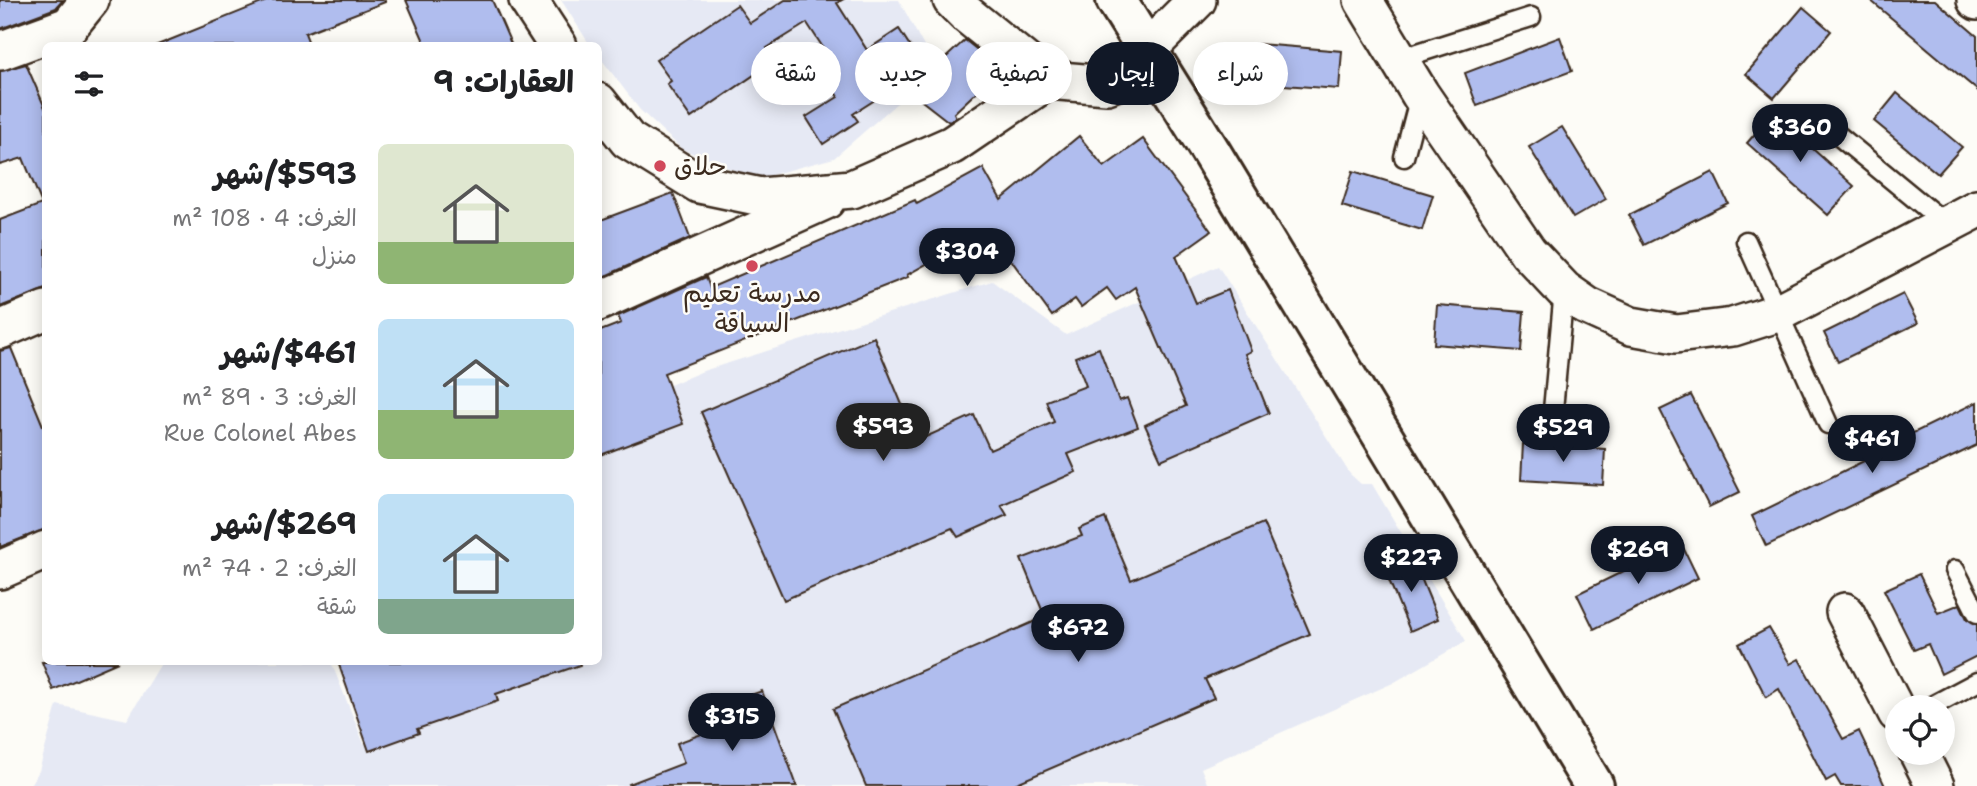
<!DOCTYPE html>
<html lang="ar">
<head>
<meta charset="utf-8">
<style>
  :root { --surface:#fff; --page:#f2f2f2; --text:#202124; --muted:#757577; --accent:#111827 }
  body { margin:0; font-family:"Shantell Sans","Playpen Sans Arabic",sans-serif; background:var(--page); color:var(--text); direction:rtl; height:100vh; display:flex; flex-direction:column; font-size:26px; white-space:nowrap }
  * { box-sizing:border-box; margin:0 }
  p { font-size:23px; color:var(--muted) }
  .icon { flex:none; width:38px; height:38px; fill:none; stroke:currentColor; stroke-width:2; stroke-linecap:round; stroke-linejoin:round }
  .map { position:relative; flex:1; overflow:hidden; direction:ltr }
  .panel { position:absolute; left:42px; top:42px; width:560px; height:623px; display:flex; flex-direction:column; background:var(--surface); border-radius:10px; box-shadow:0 4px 18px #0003; direction:rtl }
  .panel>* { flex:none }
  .top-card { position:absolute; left:623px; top:42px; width:665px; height:63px; direction:rtl; display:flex; gap:14px }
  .buttons { position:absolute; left:1885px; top:695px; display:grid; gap:14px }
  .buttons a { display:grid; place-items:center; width:70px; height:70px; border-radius:50%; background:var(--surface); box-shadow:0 4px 18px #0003; font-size:35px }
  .price { position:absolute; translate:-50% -60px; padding:0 16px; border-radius:24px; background:var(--accent); color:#fff; font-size:23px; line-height:46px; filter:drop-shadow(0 2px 4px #0008) }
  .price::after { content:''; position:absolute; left:50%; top:42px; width:21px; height:16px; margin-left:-10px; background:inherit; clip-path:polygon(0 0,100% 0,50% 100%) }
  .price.selected { background:#222; color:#fff }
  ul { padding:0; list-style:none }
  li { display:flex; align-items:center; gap:21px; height:175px; padding:0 28px }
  li span { display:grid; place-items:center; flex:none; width:196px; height:140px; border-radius:10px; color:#555 }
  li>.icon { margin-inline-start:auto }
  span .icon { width:84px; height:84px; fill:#fffc; stroke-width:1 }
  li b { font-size:30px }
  h2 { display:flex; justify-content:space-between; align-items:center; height:84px; padding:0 28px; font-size:30px }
  .tag { padding:0 24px; border-radius:32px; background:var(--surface); box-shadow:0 4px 18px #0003; font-size:24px; line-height:63px }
  .tag.selected { background:var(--accent); color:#fff }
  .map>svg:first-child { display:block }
  .built { fill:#e6e9f4 }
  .building { fill:#b0bdee; stroke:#3b2a1e; stroke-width:2 }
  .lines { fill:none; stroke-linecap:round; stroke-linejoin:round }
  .service-casing { stroke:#3b2a1e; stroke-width:23 }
  .minor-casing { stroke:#3b2a1e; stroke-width:42 }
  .secondary-casing { stroke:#3b2a1e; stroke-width:44 }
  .service { stroke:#fdfcf7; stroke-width:18 }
  .minor { stroke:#fdfcf7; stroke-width:37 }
  .secondary { stroke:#fdfcf7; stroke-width:38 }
  .poi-dot { fill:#d1495b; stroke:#fdfcf7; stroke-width:2.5 }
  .labels { text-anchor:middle; stroke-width:5; stroke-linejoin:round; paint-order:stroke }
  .poi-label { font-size:26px; fill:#3b2a1e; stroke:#fdfcf7; text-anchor:start }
</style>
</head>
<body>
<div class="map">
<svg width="1977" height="786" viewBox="0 0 1977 786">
  <rect width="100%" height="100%" fill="#fdfcf7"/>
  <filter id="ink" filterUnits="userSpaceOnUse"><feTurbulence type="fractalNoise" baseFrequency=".0143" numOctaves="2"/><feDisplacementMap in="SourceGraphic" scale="14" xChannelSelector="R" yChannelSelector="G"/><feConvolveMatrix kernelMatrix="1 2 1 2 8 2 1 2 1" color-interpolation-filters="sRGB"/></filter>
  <g filter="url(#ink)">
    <g class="built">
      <path d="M561 0H899L936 69 834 158 756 179 682 149 640 110 599 56 598 46 590 45Z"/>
      <path d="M1218 266 1350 474 1361 484H1372L1466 641 1393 683 1201 768 1208 786H29L39 771 57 705 127 720 162 662H331L364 744 566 662H598L599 415 703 371 992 281 1066 335Z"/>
    </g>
    <g class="building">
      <path d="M0 0H63L56 8 0 29Z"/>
      <path d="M269 0H385V2L305 33 310 46H155Z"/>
      <path d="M406 0H492L512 46H426Z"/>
      <path d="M785 0H842L837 3 867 50 899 29 928 74 965 40 1001 69 954 113 956 117 949 122 900 84 853 114 858 121 823 144 806 117 838 97 827 79 839 72 807 23 767 48 776 60 691 118 667 84 671 81 656 60 737 5 750 23Z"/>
      <path d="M1870 0H1935L1977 36V90Z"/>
      <path d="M1803 7 1831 31 1774 98 1746 74Z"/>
      <path d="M1560 37 1572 71 1477 106 1465 73Z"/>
      <path d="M1258 44 1342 51 1339 89 1254 83Z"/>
      <path d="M26 64 46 110V289L0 307V220L42 204 23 158 0 165V71Z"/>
      <path d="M1897 93 1962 147 1938 174 1874 121Z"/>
      <path d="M1773 113 1854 186 1828 215 1747 143Z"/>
      <path d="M1562 127 1606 199 1573 218 1529 147Z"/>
      <path d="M1079 136 1104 167 1143 139 1211 231 1176 256 1196 303 1228 290 1251 351 1245 354 1269 413 1161 460 1145 425 1186 406 1135 287 1116 300 1107 288 1081 307 1075 299 1052 316 1003 249 968 268 957 247 907 275 908 277 664 373 683 424 598 456V332L621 323 618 316 706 277 710 288 915 200 917 204 983 168 1001 200Z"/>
      <path d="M1353 171 1433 195 1422 230 1342 206Z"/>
      <path d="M1713 172 1728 203 1644 245 1629 215Z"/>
      <path d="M673 193 690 238 603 277 598 266V221Z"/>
      <path d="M1903 294 1918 323 1838 362 1824 333Z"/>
      <path d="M1437 305 1524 312 1521 351 1434 344Z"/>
      <path d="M874 337 917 441 974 415 990 450 1054 422 1046 401 1086 386 1075 357 1099 348 1119 401 1127 398 1138 427 1068 454 1076 472 1001 505 1007 515 958 537 952 528 784 600 701 412Z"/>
      <path d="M11 348 46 433V529L0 547V351Z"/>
      <path d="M1691 395 1740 492 1709 507 1660 410Z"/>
      <path d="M1977 402V445L1766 546 1752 516 1872 457 1870 454Z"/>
      <path d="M1523 444 1605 449 1603 485 1521 480Z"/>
      <path d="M1105 518 1131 580 1263 523 1310 634 1205 679 1214 698 1010 786H866L833 709 1045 617 1021 559 1082 536 1079 529Z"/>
      <path d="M1681 543 1698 578 1594 629 1577 594Z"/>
      <path d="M1412 556 1438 619 1410 631 1384 568Z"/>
      <path d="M1919 574 1938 613 1960 604 1967 619 1977 624V656L1941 674 1928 644 1914 650 1884 590Z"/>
      <path d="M1769 628 1790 664 1799 659 1843 739 1859 731 1885 786H1841L1835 776 1826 781 1779 689 1766 697 1739 644Z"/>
      <path d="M42 662H118L53 690Z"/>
      <path d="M338 662H579L580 665 496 694 498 701 417 729 419 733 369 751Z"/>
      <path d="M762 691 797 786H630L629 784 684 763 677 743 732 723 725 704Z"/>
    </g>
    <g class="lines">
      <g class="service-casing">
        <g id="service">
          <path d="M1399 59 1531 17"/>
          <path d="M1828 127 1947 225"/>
          <path d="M1404 157 1420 96"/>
          <path d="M1746 241 1828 424"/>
          <path d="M1553 410 1564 290"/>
          <path d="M1955 570 1977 613"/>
          <path d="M1930 707 1977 682"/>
        </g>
      </g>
      <g class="minor-casing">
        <g id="minor">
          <path d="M528 0 558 46"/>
          <path d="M952 0 965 13 1048 80 1107 85 1122 79 1148 49 1197 0"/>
          <path d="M1363 0 1420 94 1528 252 1564 290 1587 306 1631 326 1676 334 1733 327 1777 313 1977 209"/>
          <path d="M1976 0 1977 1"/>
          <path d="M0 51 69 26 90 0"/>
          <path d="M598 102 628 140 699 184 761 197 852 189 952 145 1048 80"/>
          <path d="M598 302 826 200"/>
          <path d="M0 330 46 310"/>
          <path d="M0 570 46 550"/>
          <path d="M1845 612 1897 713"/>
          <path d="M1918 752 1935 786"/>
        </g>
      </g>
      <g class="secondary-casing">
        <path id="secondary" d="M1116 0 1209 149 1594 786"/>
      </g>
      <use href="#service" class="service"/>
      <use href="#minor" class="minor"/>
      <use href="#secondary" class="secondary"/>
    </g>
  </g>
  <g class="poi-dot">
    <circle cx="660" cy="166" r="7"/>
    <circle cx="752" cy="266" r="7"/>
  </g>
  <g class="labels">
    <g class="poi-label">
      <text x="674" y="175">حلاق</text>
      <text x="752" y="302" text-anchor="middle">مدرسة تعليم<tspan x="752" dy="30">السياقة</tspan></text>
    </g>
  </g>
</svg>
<div class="buttons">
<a><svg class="icon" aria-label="locate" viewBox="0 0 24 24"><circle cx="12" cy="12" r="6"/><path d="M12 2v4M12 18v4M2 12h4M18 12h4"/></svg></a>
</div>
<b class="price" style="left:1800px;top:164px">$360</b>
<b class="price" style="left:967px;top:288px">$304</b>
<b class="price selected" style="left:883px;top:463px">$593</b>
<b class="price" style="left:1563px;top:464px">$529</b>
<b class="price" style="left:1872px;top:475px">$461</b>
<b class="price" style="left:1638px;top:586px">$269</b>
<b class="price" style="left:1411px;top:594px">$227</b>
<b class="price" style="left:1078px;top:664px">$672</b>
<b class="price" style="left:732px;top:753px">$315</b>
<div class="top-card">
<a class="tag">شراء</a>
<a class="tag selected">إيجار</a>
<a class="tag">تصفية</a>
<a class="tag">جديد</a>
<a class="tag">شقة</a>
</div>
<section class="panel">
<h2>العقارات: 9<svg class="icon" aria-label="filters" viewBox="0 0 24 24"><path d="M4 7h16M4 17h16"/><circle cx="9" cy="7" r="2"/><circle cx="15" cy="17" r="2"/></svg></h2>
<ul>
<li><span style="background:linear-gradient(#dfe7d0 70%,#8fb573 0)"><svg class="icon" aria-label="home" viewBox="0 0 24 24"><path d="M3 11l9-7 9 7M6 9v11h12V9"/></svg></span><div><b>$593/شهر</b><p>الغرف: 4 · 108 m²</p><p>منزل</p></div></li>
<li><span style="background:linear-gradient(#bfe0f5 65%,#8fb573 0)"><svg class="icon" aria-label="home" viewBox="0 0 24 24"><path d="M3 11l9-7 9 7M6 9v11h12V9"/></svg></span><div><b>$461/شهر</b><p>الغرف: 3 · 89 m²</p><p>Rue Colonel Abes</p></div></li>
<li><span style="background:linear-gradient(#bfe0f5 75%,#7fa58c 0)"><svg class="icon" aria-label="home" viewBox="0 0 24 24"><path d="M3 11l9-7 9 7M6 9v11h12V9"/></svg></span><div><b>$269/شهر</b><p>الغرف: 2 · 74 m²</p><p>شقة</p></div></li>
</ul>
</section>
</div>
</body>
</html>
